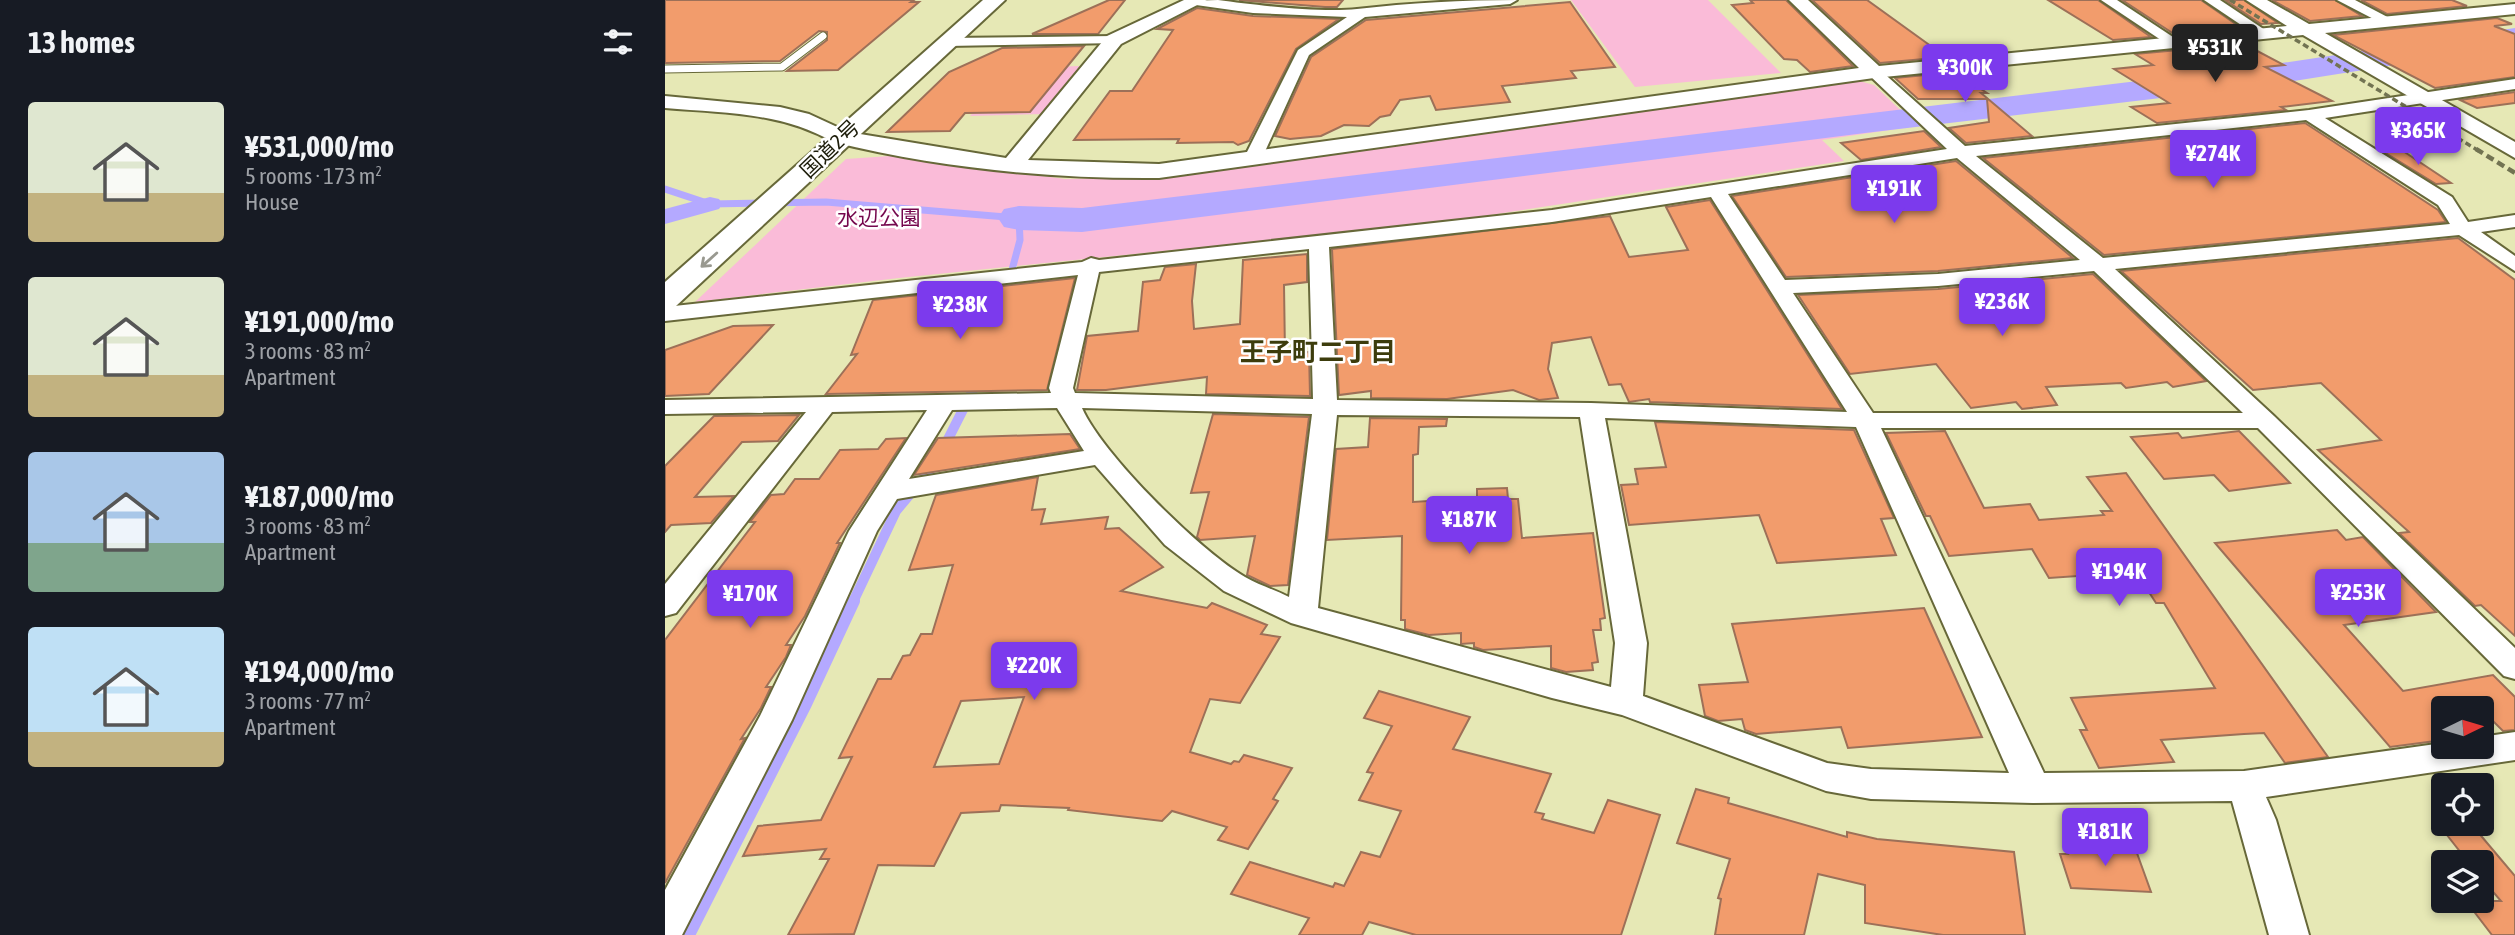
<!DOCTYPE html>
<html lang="en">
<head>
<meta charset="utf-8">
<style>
  :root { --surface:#171b24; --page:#20242c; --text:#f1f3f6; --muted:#9ea1a6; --accent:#7c3aed }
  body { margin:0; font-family:"Asap Condensed","Noto Sans JP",sans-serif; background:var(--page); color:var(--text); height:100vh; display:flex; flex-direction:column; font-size:26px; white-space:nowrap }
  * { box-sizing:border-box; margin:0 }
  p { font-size:23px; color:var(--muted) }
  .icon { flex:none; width:38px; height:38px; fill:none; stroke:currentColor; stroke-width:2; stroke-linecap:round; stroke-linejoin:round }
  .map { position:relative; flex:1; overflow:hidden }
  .details { display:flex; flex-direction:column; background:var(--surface); width:665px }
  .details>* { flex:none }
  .needle { width:46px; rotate:85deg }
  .buttons { position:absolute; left:1766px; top:696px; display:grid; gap:14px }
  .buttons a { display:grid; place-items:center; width:63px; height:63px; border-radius:7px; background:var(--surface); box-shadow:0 4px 10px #0003; font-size:35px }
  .price { position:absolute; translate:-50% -60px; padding:0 16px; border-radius:7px; background:var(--accent); color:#fff; font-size:23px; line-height:46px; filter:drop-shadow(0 2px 4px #0008) }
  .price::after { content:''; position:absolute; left:50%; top:42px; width:21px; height:16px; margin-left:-10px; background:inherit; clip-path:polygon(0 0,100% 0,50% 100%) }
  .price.selected { background:#222; color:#fff }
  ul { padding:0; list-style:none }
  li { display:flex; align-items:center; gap:21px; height:175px; padding:0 28px }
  li span { display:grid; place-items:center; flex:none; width:196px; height:140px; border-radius:7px; color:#555 }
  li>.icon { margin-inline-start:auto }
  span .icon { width:84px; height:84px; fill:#fffc; stroke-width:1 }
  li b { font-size:30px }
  h2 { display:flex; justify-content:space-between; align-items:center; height:84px; padding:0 28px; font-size:30px }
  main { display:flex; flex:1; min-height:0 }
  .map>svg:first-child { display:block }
  .green { fill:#fabbd8 }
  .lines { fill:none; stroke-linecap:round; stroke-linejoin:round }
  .stream-far2 { stroke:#b4a9ff; stroke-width:7 }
  .stream-far1 { stroke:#b4a9ff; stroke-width:10 }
  .stream { stroke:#b4a9ff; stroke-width:12 }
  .canal { fill:#b4a9ff; fill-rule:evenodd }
  .river { fill:#b4a9ff; fill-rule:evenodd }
  .building { fill:#f29c6c; stroke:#9d7058; stroke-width:2; fill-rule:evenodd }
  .service-casing { stroke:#676839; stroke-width:9 }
  .minor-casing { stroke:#676839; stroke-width:4 }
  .tertiary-casing { stroke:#676839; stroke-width:4 }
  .trunk-casing { stroke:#676839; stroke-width:4 }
  .service { stroke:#fff; stroke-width:7 }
  .minor { fill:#fff; fill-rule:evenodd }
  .tertiary { fill:#fff; fill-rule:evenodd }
  .trunk { fill:#fff; fill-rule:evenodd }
  .rail-far1 { stroke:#727352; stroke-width:3.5; stroke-dasharray:6 3.5; stroke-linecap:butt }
  .rail { stroke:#727352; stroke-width:4.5; stroke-dasharray:8 4.5; stroke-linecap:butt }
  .oneway { stroke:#999990 }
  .labels { text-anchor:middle; stroke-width:5; stroke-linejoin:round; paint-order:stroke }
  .far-street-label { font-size:21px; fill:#1c1c09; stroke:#fff }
  .far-park-label { font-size:21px; fill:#75074d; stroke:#fff }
  .neighbourhood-label { font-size:26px; font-weight:bold; fill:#3c3c0c; stroke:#fff }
</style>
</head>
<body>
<main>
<section class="details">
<h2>13 homes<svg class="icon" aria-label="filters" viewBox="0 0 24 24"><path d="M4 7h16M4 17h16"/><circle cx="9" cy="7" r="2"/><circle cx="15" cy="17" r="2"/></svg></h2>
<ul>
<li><span style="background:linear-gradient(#dfe7d0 65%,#c2b280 0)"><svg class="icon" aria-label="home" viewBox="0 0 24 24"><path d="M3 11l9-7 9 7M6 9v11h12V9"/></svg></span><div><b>¥531,000/mo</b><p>5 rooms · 173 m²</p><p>House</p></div></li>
<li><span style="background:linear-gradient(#dfe7d0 70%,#c2b280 0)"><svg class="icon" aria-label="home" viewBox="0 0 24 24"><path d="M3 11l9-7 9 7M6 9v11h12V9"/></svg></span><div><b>¥191,000/mo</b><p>3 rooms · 83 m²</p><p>Apartment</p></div></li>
<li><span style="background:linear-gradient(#a9c7e8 65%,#7fa58c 0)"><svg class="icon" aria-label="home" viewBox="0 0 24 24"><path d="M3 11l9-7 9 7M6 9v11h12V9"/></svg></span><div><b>¥187,000/mo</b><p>3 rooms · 83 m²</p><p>Apartment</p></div></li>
<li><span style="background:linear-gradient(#bfe0f5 75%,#c2b280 0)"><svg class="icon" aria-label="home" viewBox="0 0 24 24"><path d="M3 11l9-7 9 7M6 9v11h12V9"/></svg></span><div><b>¥194,000/mo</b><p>3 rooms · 77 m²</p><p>Apartment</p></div></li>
</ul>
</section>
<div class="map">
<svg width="1850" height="935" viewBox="0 0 1850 935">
  <rect width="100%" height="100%" fill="#e6e8b5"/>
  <g class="green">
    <path d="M906 0H1043L1116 73 970 87Z"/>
    <path d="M415 66 379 114 305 116 347 68Z"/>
    <path d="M1194 81 1209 85 1252 126 1157 140 1179 161 773 223 234 278 30 302 181 159 225 156 400 179 507 177Z"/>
  </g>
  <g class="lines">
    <path class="stream-far2" d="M0 189 45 204 161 202 354 218 355 240 344 281"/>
    <g class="stream-far1">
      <path d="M278 449 312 382"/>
      <path d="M188 602 231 511 271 463"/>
    </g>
    <path class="stream" d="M24 935 141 704 189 601"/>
    <path class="canal" d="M45 197 54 199 57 204 54 209 0 224V209Z"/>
    <path class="river" d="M1850 28V46L1597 86 1200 133 417 232 354 230 339 227 333 218 339 209 354 206 417 208 1597 66Z"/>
  </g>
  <g class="building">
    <path d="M0 0H249L246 2H254L173 70 122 71 162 40V32L154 31 115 61 0 63Z"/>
    <path d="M444 0H460L433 34H367Z"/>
    <path d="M574 0H678L672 7H660Z"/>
    <path d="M1085 0H1121L1188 66 1145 72 1132 60 1119 59 1067 5 1088 3Z"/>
    <path d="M1147 0H1202L1281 57 1215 63Z"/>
    <path d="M1383 0H1433L1486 37 1448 40Z"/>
    <path d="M1457 0H1536L1572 25 1509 34Z"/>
    <path d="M1560 0H1579L1613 23 1596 24Z"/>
    <path d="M1607 0H1670L1697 16 1645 21Z"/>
    <path d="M1696 0H1787L1802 6 1722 14Z"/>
    <path d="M905 2 950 67 906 71 911 78 837 86 845 102 771 110 765 96 735 100 725 115 715 117 704 126 679 125 656 136 625 139 610 136 646 57 701 20Z"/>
    <path d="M532 8 588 16 674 19 631 49 584 141 573 145 568 142 512 143 514 139 409 140 445 91H467L508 30 492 29Z"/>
    <path d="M1832 18 1847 24 1829 26 1850 34V77L1770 88 1668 35Z"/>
    <path d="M1579 44 1619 65 1600 67 1667 101 1616 107 1621 110 1492 123 1466 107 1504 103 1449 69 1488 65 1470 54Z"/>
    <path d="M419 46 365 112 300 113 285 131 222 132 284 72 337 48Z"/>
    <path d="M1301 71 1324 88 1316 89 1322 93H1316L1367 136 1301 143 1284 128 1324 122 1322 99H1253L1230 78Z"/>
    <path d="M1850 92V103L1812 108 1795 100Z"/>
    <path d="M1640 123 1773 210 1781 222 1439 255 1318 158Z"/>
    <path d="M1259 131 1276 147 1196 160 1176 143Z"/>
    <path d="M1738 151 1786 183 1771 184 1719 152Z"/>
    <path d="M1291 161 1408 258 1273 271 1121 277 1067 196Z"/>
    <path d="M1045 200 1177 409 985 402 984 399 964 402 956 384 944 385 926 337 887 343 883 369 893 398 874 400 848 390 782 399 706 398V391L674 395 667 249 945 216 964 257 1023 250 1001 207Z"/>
    <path d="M1793 238 1850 280V636L1816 605 1810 606 1734 533 1744 532 1653 450 1716 440 1656 383 1588 390 1456 271Z"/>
    <path d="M642 254V282L619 285 620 355 644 352 645 396 541 394 542 377 441 390H412L422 336 473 331 478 282 495 280 500 267 531 264 527 301 529 329 575 324 578 260Z"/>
    <path d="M1428 274 1541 381 1508 387 1502 382 1461 388 1456 383 1381 387 1392 405 1357 409 1351 402 1306 408 1271 364 1185 374 1133 295 1273 289Z"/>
    <path d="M410 278 382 390 161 394 192 354 186 355 208 300Z"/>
    <path d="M108 325 44 394 0 396V350L68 326Z"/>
    <path d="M548 414 644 417 623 585 605 586 582 575 590 536 535 540 532 537 544 492 526 493Z"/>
    <path d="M134 415 113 441 77 442 30 497 69 496 46 523 6 525 0 532V466L49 416Z"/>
    <path d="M705 418 782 419 781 426 754 427 753 454 748 455V502L812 498V489L842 488 843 499H853L857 538 928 533 940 618 935 619 936 630H928L933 662 927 663 928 670 901 672 886 668V646L818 650 809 647V643L796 644V633L764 635 740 629V620H736L737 536 662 540 671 449 703 447Z"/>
    <path d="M990 422 1189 430 1229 518 1216 519 1231 555 1112 563 1094 515 964 525 956 485 973 484 970 469 1001 467Z"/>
    <path d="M1280 431 1319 508 1365 504 1374 520 1439 515 1436 511H1447L1422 477 1461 473 1663 757 1620 763 1599 733 1579 734 1496 740 1509 762 1434 768 1415 730H1422L1406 698 1550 688 1499 603H1491L1471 572 1384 578 1367 549 1284 556 1265 516H1261L1221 433Z"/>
    <path d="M1574 431 1625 483 1564 491 1549 475 1499 479 1466 437 1513 433 1517 438Z"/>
    <path d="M405 434 415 449 249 475 273 438Z"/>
    <path d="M241 438 172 543H175L140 616 121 645H126L121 657 101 687H106L96 708 76 739 80 738 0 883V640L90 522H85L106 495 119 494 130 479H154L175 450 213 449 221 439Z"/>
    <path d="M373 477 367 510 380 509 376 524 443 517 440 529 454 528 498 567 456 591 542 608 547 603 602 625 596 634 615 637 575 703 545 699 525 752 566 764 569 761 574 762 579 755 627 768 608 799 613 801 583 849 553 840 562 827 507 811 497 821 403 810 404 808 336 805 334 811 296 813 269 866 213 865 189 934 123 935 164 859H155L161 849 78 856 93 826 156 820 187 757 174 758 213 679H226L238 656 245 655 256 634H267L288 565 244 570 271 495ZM359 697 334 764 269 767 296 701Z"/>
    <path d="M1672 530 1681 540 1698 537 1771 612 1679 625 1738 691 1828 675 1850 697V730L1838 731 1827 720 1816 722V709H1778V740L1725 747 1550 543Z"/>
    <path d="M1259 608 1317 737 1183 748 1176 727 1091 734 1080 730 1077 719 1053 721 1040 716 1034 685 1083 682 1067 624Z"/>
    <path d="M714 691 805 717 788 749 886 774 870 812 879 814 877 819 929 833 943 800 995 815 956 935H751L704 922 697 935H634L644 918 566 894 585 862 668 887 670 883 679 886 696 852 715 857 736 811 694 800 708 773 702 772 727 726 699 718Z"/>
    <path d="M1031 789 1064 798 1063 803 1182 837V832L1212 839 1349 852 1360 935H1278L1200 923V885L1153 874 1139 935H1050L1056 899 1053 898 1065 859 1012 843Z"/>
    <path d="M1812 831 1850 876V935H1827L1801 901H1836L1816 878V863H1804L1782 835Z"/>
    <path d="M1406 842 1469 845 1486 892 1406 888 1395 854H1403L1401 849H1409Z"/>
  </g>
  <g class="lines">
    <g class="service-casing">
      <path id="service" d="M0 69 117 67 158 36"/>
    </g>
    <g class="minor-casing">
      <g id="minor">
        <path d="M553 0C591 5 654 13 692 9 744 3 798 0 852 0L845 4 700 17 644 55 597 158 588 163 579 158 633 50 682 17 588 13 531 5 524 1Z"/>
        <path d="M1436 0H1452L1517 43 1515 46H1505Z"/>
        <path d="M1539 0H1555L1606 34 1599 38 1594 37Z"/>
        <path d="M1672 0H1690L1732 22 1720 25Z"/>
        <path d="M449 36 454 37V43L282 46 275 42 282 38Z"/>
        <path d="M1209 67 1214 69 1300 146 1644 110 1850 79V89L1660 118 1787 197 1803 222 1850 215V227L1816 232 1850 256V271L1794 235 1450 269 1609 416 1850 648V679L1839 676 1593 428H1216L1379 773 1579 771 1778 743V747H1816V737L1850 732V760L1601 797 1611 820 1644 935H1604L1567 801 1368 803 1206 799 1161 791 957 715 887 698 626 623 559 591 500 545 430 465 232 499 212 531 127 720 17 935H0V890L95 716 184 531 262 410 167 412 11 613 0 616V584L141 412 0 414V400L386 393 384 388 413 275 0 321V307L417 262 426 258 434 260 887 210 1282 149 1204 75V69ZM1641 120 1773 205 1785 224 1438 258 1311 156ZM1292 158 1415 260 1273 274 1120 280 1063 194ZM1046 197 1182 412 926 403 672 400 664 247 887 222ZM644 249 648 399 410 393 408 388 434 272ZM1429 271 1578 413H1208L1128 293 1273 286ZM392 408 419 451 244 479 287 410ZM417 408 647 414 624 597C610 590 594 585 580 577 535 551 437 454 417 408ZM672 415 915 417 950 643 946 687 653 608ZM940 418 1191 427 1344 773 1206 769 1162 763 978 696 982 643Z"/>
      </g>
    </g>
    <g class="tertiary-casing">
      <path id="tertiary" d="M519 0H542L456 44 363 160 494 164 1194 68 1124 0H1143L1214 66 1622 26 1581 0H1602L1644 24 1850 4V14L1660 33 1850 142V158L1638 35 1209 78 494 178C385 179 275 168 168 142 117 112 58 113 0 108V96L115 107 144 114 183 132 341 158 442 36Z"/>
    </g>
    <g class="trunk-casing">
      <path id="trunk" d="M318 0H340L11 306 0 309V282Z"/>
    </g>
    <use href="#service" class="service"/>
    <use href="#minor" class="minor"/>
    <use href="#tertiary" class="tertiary"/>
    <use href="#trunk" class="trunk"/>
    <path class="rail-far1" d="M1565 0 1814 151"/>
    <path class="rail" d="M1811 149 1850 173"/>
  </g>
  <defs><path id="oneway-shaft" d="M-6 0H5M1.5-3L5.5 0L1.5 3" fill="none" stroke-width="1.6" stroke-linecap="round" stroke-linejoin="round" transform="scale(1.75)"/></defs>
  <use class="oneway" href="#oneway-shaft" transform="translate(44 260) rotate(138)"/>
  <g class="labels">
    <g class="far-street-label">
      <text transform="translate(165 149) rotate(-44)" y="7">国道2号</text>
    </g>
    <g class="far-park-label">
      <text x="214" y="225">水辺公園</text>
    </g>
    <g class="neighbourhood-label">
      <text x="653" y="361">王子町二丁目</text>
    </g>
  </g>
</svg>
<div class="buttons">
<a><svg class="needle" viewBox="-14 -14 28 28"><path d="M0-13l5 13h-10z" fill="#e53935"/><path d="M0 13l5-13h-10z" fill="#9ea1a6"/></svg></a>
<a><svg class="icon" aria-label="locate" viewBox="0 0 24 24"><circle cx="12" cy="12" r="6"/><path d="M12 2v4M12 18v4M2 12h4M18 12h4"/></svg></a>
<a><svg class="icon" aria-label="layers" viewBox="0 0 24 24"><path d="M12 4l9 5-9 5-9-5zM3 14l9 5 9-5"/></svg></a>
</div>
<b class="price selected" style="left:1550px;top:84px">¥531K</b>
<b class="price" style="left:1300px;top:104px">¥300K</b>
<b class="price" style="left:1753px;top:167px">¥365K</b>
<b class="price" style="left:1548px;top:190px">¥274K</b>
<b class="price" style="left:1229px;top:225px">¥191K</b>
<b class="price" style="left:1337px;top:338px">¥236K</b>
<b class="price" style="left:295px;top:341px">¥238K</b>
<b class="price" style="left:804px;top:556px">¥187K</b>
<b class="price" style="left:1454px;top:608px">¥194K</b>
<b class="price" style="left:1693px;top:629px">¥253K</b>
<b class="price" style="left:85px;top:630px">¥170K</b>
<b class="price" style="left:369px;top:702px">¥220K</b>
<b class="price" style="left:1440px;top:868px">¥181K</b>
</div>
</main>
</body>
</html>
